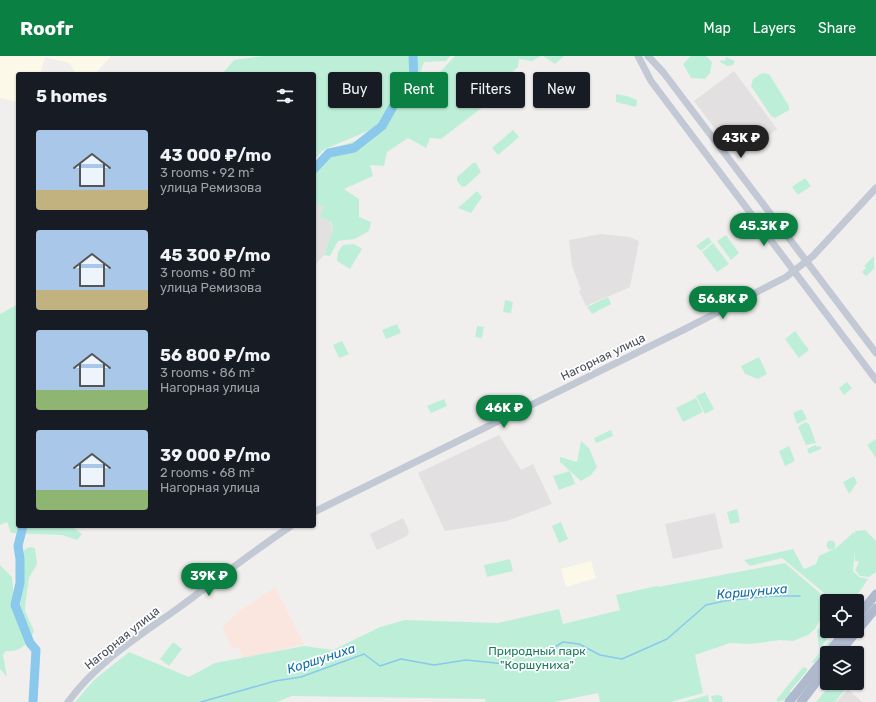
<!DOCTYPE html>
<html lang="en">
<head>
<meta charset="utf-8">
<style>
  :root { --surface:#171b24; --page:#20242c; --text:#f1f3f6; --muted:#9ea1a6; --accent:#0b8043 }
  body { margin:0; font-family:Rubik,sans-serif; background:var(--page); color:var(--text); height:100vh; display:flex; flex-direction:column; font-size:15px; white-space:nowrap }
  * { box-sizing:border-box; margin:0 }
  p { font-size:13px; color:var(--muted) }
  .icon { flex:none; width:22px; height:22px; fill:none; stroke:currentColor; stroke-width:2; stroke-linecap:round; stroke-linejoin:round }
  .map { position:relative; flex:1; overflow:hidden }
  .sheet { position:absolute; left:16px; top:16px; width:300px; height:456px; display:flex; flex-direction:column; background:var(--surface); border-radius:4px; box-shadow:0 1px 3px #0004 }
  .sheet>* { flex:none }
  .top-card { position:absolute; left:328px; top:16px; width:380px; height:36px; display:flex; gap:8px }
  .controls { position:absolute; left:820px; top:538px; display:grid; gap:8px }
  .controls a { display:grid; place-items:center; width:44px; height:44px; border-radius:4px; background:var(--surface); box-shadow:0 1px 3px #0004; font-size:20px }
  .price { position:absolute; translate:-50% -34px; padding:0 9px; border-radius:14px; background:var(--accent); color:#fff; font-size:13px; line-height:26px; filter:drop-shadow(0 1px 2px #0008) }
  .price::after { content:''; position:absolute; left:50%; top:24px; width:12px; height:9px; margin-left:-6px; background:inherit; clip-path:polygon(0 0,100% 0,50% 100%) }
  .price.on { background:#222; color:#fff }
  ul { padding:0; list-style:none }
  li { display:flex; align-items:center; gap:12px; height:100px; padding:0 20px }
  li span { display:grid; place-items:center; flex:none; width:112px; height:80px; border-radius:4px; color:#555 }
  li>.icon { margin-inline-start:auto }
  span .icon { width:48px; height:48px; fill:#fffc; stroke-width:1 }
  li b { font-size:17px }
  h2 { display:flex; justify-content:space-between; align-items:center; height:48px; padding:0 20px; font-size:17px }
  .chip { padding:0 14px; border-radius:4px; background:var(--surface); box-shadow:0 1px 3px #0004; font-size:14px; line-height:36px }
  .chip.on { background:var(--accent); color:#fff }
  header { display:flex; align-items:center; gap:24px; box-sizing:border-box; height:56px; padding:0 20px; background:var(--accent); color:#fff }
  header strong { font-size:19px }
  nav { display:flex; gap:22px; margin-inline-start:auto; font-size:14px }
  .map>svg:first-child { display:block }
  .commercial { fill:#fcf9e8 }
  .education { fill:#e2e0e0 }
  .medical { fill:#fbe6df }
  .green { fill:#bdefd8 }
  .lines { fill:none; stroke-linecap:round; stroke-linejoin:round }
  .stream { stroke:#8ac8ec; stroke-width:1.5 }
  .river { stroke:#8ac8ec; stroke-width:9 }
  .minor { stroke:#c2c8d4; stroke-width:7 }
  .major { stroke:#aeb9cd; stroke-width:9 }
  .labels { text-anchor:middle; stroke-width:3.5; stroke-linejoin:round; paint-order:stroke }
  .street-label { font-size:12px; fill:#474e5c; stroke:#fff }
  .park-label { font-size:12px; fill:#177d5b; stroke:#fff }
  .water-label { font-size:13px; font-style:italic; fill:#0d6fa9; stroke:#fff }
</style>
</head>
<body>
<header>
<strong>Roofr</strong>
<nav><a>Map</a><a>Layers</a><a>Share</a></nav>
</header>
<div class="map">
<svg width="876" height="646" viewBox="0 0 876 646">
  <rect width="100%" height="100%" fill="#f1efee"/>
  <g class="commercial">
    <path d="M0 0H111L95 18H77L69 7 45 1 40 18H18V46L0 42Z"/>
    <path d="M591 505 596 522 566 531 561 513Z"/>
  </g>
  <g class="education">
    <path d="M734 15 777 73 738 103 694 45Z"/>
    <path d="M314 148 324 151 333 173 324 199 314 210Z"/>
    <path d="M601 178 629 181 639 185 630 231 586 250 579 235 581 234 572 209 569 184Z"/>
    <path d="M499 379 521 414 533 408 552 448 507 465 445 475 418 417Z"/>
    <path d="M715 457 723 492 673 503 665 468Z"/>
    <path d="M403 462 409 475 407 480 377 494 370 478Z"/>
    <path d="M848 633 862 646H836Z"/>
  </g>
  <path class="medical" d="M275 531 304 588 243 603 239 591 232 593 222 571 241 554Z"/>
  <g class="green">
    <path d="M263 0H450L446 5 424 6 420 17 416 10 409 36 437 26 440 16 455 0H541L532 5 519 3 518 11 492 34V44L441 83 430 82 426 92 408 82 387 96 384 110 370 109 373 120 344 133 359 143V161L371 166 369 175 355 183 338 185 330 200 324 199 333 173 331 166 319 160 324 151 314 148V107L329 93 363 83 368 87 386 70 395 54 370 74 323 94 314 104V18H222L234 4Z"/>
    <path d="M543 0H564L555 8Z"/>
    <path d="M691 0H706L712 6 710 17 705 23 691 22 683 8Z"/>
    <path d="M726 1 735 5 733 9 727 10 720 6 721 4 725 5Z"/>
    <path d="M762 17 769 18 789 50V54L775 62 771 60 751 30 753 23Z"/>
    <path d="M616 38 627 40 637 44 636 51 616 46Z"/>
    <path d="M513 74 519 81 498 99 492 92Z"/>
    <path d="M473 107H476L481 116 466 130 462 131 457 125V121Z"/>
    <path d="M805 122 811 130 798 139 792 131Z"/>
    <path d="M477 135 482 141 471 157 458 152Z"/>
    <path d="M726 179 739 197 731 204 717 185Z"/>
    <path d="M708 181 712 186 701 195 696 190Z"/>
    <path d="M713 187 729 208 717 216 702 196Z"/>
    <path d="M354 188 362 193 350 213 337 205 338 196 343 189Z"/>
    <path d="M874 200V213L866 220 862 216 866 212 864 210Z"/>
    <path d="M608 241 611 248 592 258 587 251Z"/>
    <path d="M505 244 513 246 511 257 503 256Z"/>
    <path d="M18 248V470H71L82 478 77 484 62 479 11 477 7 466 0 469V258Z"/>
    <path d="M397 268 401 277 386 283 382 274Z"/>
    <path d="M477 270 484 271 482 282 475 281Z"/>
    <path d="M795 275 809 294 799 302 785 283Z"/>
    <path d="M342 285 349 298 339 302 333 289Z"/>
    <path d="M759 301 767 318 758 323 745 318 741 310Z"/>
    <path d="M847 326 852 332 844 339 839 332Z"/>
    <path d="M705 336 714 353 705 358 696 340Z"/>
    <path d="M696 342 703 356 683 366 676 352Z"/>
    <path d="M444 343 447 350 431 357 427 350Z"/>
    <path d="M802 353 807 363 797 368 793 357Z"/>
    <path d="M805 366 809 368 816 387 806 389 798 371Z"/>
    <path d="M611 374 613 380 596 387 594 382Z"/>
    <path d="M876 383V402L867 389Z"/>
    <path d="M581 385 589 392 597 411 591 419 581 425 560 406V401L577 406Z"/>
    <path d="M816 389 817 391 820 390 821 393 809 398 807 393Z"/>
    <path d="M789 390 795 405 785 410 779 395Z"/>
    <path d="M570 415 575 428 559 434 553 420Z"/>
    <path d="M854 420 857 427 849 438 843 426Z"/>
    <path d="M737 453 740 466 730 468 727 456Z"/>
    <path d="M561 466 568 483 559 487 552 470Z"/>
    <path d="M867 474 866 475 876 485V516L869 521 860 520 855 514 859 506 855 505V495L853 515 859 521 868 523C863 530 856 544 847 545L842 538 831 545H827V559L822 564 827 544 823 536 782 502 750 510 744 504 793 493 804 513 816 508 819 500 836 492 854 476 855 479V475Z"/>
    <circle cx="831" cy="489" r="4.5"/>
    <path d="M30 491 35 492 37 508 29 522 25 550V555L34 575C30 587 19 597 6 595L3 599 7 621 0 613V509L12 521 15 554 21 547 19 530 23 513V497L25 493Z"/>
    <path d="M510 503 513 515 487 521 484 509Z"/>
    <path d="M785 507 821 538 824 547 823 558 815 573 808 579 793 585 780 584 750 588 730 587 695 599 703 637 671 646H600L598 637 554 646H485L486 643 292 640 277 646H75L94 624 129 596 189 621 215 607 304 590 333 594 380 571 405 564 498 567 559 553 563 568 620 554 616 539 657 530 658 531Z"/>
    <path d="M827 566V575H834L819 593 817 574Z"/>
    <path d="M830 584 832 585 815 606 811 607Z"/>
    <path d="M173 586 182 593 169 610 160 603Z"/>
    <path d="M803 611 807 612V615L790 635 791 637 785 644 778 646 776 644Z"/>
    <path d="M832 627H837L846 632 835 646H816Z"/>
    <path d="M708 639 709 646H683Z"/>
    <path d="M717 639 722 640 723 646H713L711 640Z"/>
  </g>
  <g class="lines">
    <g class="stream">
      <path d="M538 601 563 586 579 588 600 599 622 603 667 583 706 549 724 545 770 540H800"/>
      <path d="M201 646 275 625 301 621 364 598 380 610 401 603 434 609 466 604 516 609"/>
    </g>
    <g class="river">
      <path d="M314 113 329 97 354 92 382 70 395 47 409 33 414 23 413 0"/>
      <path d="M23 470 18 490 20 503V527L15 549 30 587 36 594 33 646"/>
    </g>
    <g class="minor">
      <path d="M638 0 651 25 876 324"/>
      <path d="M648 0 663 16 876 297"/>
      <path d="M314 456 685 273 786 221 813 200 876 132"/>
      <path d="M68 646C96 607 139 580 177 553 215 525 252 496 291 470"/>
    </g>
    <g class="major">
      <path d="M857 561 876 538"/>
      <path d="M828 597 846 575"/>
      <path d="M839 597 876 552"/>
      <path d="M789 646 827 599"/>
      <path d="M801 646 827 612"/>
    </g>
  </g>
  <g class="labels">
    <g class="street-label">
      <text transform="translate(603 301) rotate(-26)" y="4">Нагорная улица</text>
      <text transform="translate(122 582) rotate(-39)" y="4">Нагорная улица</text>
    </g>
    <g class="park-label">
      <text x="537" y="599">Природный парк<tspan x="537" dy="14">"Коршуниха"</tspan></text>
    </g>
    <g class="water-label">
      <text transform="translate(752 535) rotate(-5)" y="5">Коршуниха</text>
      <text transform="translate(321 602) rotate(-18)" y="5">Коршуниха</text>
    </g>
  </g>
</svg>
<div class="controls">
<a><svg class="icon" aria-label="locate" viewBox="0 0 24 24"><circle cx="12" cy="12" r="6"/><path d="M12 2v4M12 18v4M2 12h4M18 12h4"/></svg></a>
<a><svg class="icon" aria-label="layers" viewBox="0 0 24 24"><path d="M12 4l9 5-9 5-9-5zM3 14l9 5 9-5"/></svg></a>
</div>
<b class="price on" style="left:741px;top:103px">43K ₽</b>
<b class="price" style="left:764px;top:191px">45.3K ₽</b>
<b class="price" style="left:723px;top:264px">56.8K ₽</b>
<b class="price" style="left:504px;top:373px">46K ₽</b>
<b class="price" style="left:209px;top:541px">39K ₽</b>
<div class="top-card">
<a class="chip">Buy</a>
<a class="chip on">Rent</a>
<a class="chip">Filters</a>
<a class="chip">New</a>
</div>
<section class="sheet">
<h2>5 homes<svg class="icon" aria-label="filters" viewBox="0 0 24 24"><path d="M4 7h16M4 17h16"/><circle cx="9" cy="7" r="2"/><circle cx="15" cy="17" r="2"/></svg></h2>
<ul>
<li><span style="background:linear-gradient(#a9c7e8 75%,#c2b280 0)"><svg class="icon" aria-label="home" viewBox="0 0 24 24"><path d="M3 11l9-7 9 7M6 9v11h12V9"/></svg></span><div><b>43 000 ₽/mo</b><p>3 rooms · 92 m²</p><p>улица Ремизова</p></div></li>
<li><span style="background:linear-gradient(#a9c7e8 75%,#c2b280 0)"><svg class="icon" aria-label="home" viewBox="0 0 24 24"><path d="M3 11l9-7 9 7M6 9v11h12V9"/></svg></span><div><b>45 300 ₽/mo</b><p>3 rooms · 80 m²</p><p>улица Ремизова</p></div></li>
<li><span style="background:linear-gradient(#a9c7e8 75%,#8fb573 0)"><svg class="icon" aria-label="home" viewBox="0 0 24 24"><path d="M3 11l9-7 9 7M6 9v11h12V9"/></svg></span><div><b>56 800 ₽/mo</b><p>3 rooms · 86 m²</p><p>Нагорная улица</p></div></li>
<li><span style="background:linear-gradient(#a9c7e8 75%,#8fb573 0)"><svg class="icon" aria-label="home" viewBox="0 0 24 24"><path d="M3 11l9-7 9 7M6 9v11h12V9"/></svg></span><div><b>39 000 ₽/mo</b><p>2 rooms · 68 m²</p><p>Нагорная улица</p></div></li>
</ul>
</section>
</div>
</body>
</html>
